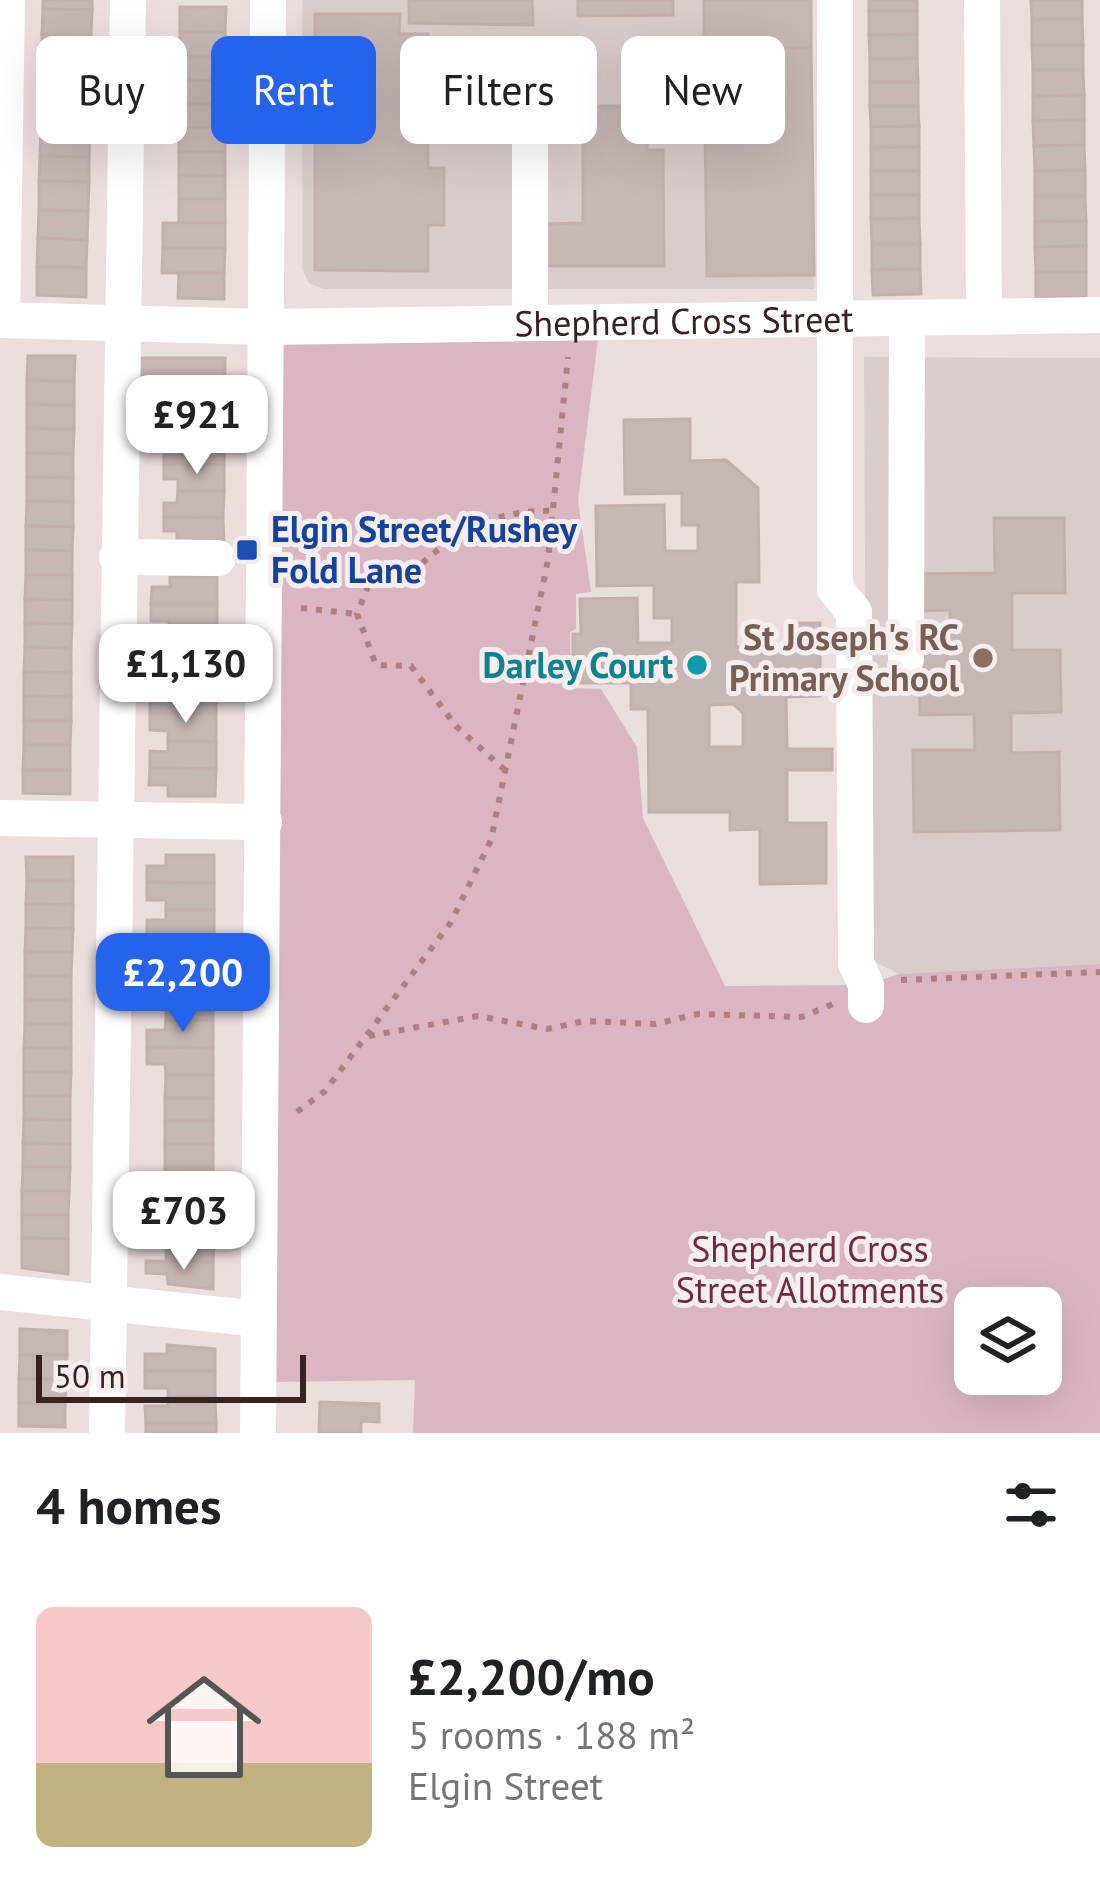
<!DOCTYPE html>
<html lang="en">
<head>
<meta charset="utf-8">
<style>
  :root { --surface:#fff; --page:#f2f2f2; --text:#202124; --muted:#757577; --line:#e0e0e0; --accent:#2563eb }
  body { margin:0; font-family:"PT Sans",sans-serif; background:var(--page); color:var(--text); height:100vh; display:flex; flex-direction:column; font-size:45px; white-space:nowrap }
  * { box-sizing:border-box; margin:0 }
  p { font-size:39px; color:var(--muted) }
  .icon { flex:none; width:66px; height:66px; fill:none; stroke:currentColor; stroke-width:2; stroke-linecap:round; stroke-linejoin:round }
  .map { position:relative; height:1433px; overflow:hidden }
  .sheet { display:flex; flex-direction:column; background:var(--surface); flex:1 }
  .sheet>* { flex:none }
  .banner { position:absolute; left:36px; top:36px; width:1029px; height:108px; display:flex; gap:24px }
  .tools { position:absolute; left:954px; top:1287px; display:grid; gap:24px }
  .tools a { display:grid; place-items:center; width:108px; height:108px; border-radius:18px; background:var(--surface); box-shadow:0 12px 48px #0002; font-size:60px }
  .scale { position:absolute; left:36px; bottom:30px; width:270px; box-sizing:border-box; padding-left:12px; border:6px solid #38221f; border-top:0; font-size:33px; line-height:42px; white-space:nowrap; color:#38221f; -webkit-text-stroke:9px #f6edee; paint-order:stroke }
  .price { position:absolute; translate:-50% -102px; padding:0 27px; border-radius:24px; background:#fff; color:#222; font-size:39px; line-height:78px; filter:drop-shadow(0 3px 6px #0008) }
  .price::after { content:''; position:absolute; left:50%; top:72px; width:36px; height:27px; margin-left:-18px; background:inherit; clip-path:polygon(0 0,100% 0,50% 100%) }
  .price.selected { background:var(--accent); color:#fff }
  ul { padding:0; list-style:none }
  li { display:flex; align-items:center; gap:36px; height:300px; padding:0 36px }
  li+li { border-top:3px solid var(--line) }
  li span { display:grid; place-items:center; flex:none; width:336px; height:240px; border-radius:18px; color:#555 }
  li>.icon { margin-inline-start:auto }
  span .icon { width:144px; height:144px; fill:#fffc; stroke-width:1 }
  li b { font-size:51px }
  h2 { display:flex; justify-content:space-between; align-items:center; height:144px; padding:0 36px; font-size:51px }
  .pill { padding:0 42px; border-radius:18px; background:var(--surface); box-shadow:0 12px 48px #0002; font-size:42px; line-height:108px }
  .pill.selected { background:var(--accent); color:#fff }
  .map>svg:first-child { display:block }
  .built { fill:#d9cccd }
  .green { fill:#dab6c3; fill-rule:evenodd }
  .building { fill:#c6b7b7; stroke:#c2b0b1; stroke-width:3; fill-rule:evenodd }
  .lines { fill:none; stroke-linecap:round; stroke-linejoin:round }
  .path { stroke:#ac807e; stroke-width:6; stroke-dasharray:6 9; stroke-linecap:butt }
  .minor { stroke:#fff; stroke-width:36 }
  .transit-dot { fill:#1a4fb4; stroke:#f6edee; stroke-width:4.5 }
  .education-dot { fill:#8d6e63; stroke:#f6edee; stroke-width:4.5 }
  .culture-dot { fill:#0f9aa8; stroke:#f6edee; stroke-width:4.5 }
  .labels { text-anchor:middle; stroke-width:10; stroke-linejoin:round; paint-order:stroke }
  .street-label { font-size:36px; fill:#38221f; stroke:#f6edee }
  .transit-label { font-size:36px; font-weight:bold; fill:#164399; stroke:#f6edee; text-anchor:start }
  .education-label { font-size:36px; font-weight:bold; fill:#785e54; stroke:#f6edee; text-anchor:end }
  .culture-label { font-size:36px; font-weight:bold; fill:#0d838f; stroke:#f6edee; text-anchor:end }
  .park-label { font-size:36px; fill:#6d2b3b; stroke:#f6edee }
</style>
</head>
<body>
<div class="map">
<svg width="1100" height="1433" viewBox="0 0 1100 1433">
  <rect width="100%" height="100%" fill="#e9ddde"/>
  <g class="built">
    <path d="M302 0H812L814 289H323L309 283 302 269Z"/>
    <path d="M864 357 1100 358V964L899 974 867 958Z"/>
  </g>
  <path class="green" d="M600 322 578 501 591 592 576 594V629L570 632 571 688 601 689 637 747 643 818 725 986 866 985 899 974 1100 964V1433H413L415 1380 275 1382 267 327ZM975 1308H1041V1374H975Z"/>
  <g class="building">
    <path d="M43 0H92V10L43 9Z"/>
    <path d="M409 0H532L533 25 409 23Z"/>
    <path d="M578 0H673V15L578 16Z"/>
    <path d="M704 0H811V48L704 49Z"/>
    <rect x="869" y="0" width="48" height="11"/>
    <path d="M1031 0H1082V19L1032 20Z"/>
    <path d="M180 7H226L225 32H180Z"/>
    <path d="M43 9 92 10 91 35 42 34Z"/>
    <path d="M869 11H917V34L869 35Z"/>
    <path d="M315 14H400L399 34H428V168H444V225H428V271L315 270Z"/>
    <path d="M1082 19 1083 45H1032V20Z"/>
    <rect x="180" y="32" width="45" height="25"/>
    <path d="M42 34 91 35V59L42 58Z"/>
    <path d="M917 34V58L870 59 869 35Z"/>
    <path d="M1032 45H1083V70H1033Z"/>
    <path d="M811 48 814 275 707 276 704 49Z"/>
    <path d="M180 57H225V81L180 80Z"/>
    <path d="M42 58 91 59V83L41 82Z"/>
    <path d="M917 58 918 82H870V59Z"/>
    <path d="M1033 70H1083L1084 95 1033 96Z"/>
    <path d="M180 80 225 81V104H180Z"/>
    <path d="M41 82 91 83 90 107 41 106Z"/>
    <rect x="870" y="82" width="48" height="24"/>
    <path d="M1084 95V120L1033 121V96Z"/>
    <path d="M180 104H225V128H179Z"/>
    <path d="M41 106 90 107V131L41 130Z"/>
    <path d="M561 106H660V129H647V150H663L664 266H545V224L583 223V129H561Z"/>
    <path d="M870 106H918L919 126 871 127Z"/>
    <path d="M1084 120V145L1034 146 1033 121Z"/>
    <path d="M919 126V147L871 148V127Z"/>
    <rect x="179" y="128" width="46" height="24"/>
    <path d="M41 130 90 131 89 157 40 156Z"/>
    <path d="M1084 145 1085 170 1035 171 1034 146Z"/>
    <path d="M919 147V171H871V148Z"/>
    <path d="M179 152H225V176L179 175Z"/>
    <path d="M40 156 89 157V182L39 181Z"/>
    <path d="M1085 170V196H1035V171Z"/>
    <rect x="871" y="171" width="48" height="24"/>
    <path d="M179 175 225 176V199H179Z"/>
    <path d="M39 181 89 182 88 211 39 210Z"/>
    <path d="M871 195H919V218L871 219Z"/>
    <path d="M1035 196H1085L1086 221 1035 222Z"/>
    <rect x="179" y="199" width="46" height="24"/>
    <path d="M39 210 88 211 87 240 38 238Z"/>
    <path d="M919 218 920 244H872L871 219Z"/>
    <path d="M1086 221V246L1035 247V222Z"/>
    <rect x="163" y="223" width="62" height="25"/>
    <path d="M38 238 87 240 86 268 37 267Z"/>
    <path d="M872 244H920V269L872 270Z"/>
    <path d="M1086 246V272H1036L1035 247Z"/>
    <path d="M163 248H225L224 273H162Z"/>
    <path d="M37 267 86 268V297L37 295Z"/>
    <path d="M920 269 921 294 873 295 872 270Z"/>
    <path d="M1036 272H1086V297L1036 298Z"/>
    <path d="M179 273H224V299L178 298Z"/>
    <path d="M28 356H75L74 381 27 380Z"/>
    <path d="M132 358H225V385H133Z"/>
    <path d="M27 380 74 381V405L27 404Z"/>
    <path d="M157 385H225V411H178L179 399H157Z"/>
    <path d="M27 404 74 405V429L27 428Z"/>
    <path d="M162 411H225V439H178V426L162 425Z"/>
    <path d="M690 419V461L726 460 758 488 759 582H736V647H796V623H820V696L786 697 787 749H832V770H787V823H826V883L760 884V829L730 830V812H649L648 709H631V683H573V634H581L580 599 637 598 638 643H672V618H654V585L597 586 596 506 664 505 665 551H698V525H682V493L625 494 624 420ZM733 704 743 713V747H709V705Z"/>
    <path d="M27 428 74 429 73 454 27 453Z"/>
    <path d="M164 438 225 439 224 465 164 464Z"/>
    <path d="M27 453 73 454V478L27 477Z"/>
    <path d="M164 464 224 465V491H178V479H164Z"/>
    <path d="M27 477 73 478V502L27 501Z"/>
    <path d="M178 491H224L223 518 164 517V503H177Z"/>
    <path d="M27 501 73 502V527L26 526Z"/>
    <path d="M164 517 223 518 224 544 177 543V531H164Z"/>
    <path d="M994 518H1064L1065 593H1012V650H1060L1061 712 1011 713V753L1059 752 1060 830 914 832 913 750H975L974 714 920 715 919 643H950V610L912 611V574L995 573Z"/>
    <path d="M26 526 73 527 72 551 26 550Z"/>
    <path d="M26 550 72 551V575H26Z"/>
    <path d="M26 575H72V600L25 599Z"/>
    <path d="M170 577H217V604H151L152 587H170Z"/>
    <path d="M25 599 72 600V624L25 623Z"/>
    <path d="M151 604H217V632L169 631V621H151Z"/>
    <path d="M25 623 72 624 71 648 25 647Z"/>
    <path d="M169 631 217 632V659L151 658V642H169Z"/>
    <path d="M25 647 71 648V673L24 672Z"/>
    <path d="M151 658 217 659 216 687 169 686V676H151Z"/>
    <path d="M24 672 71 673V697L24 696Z"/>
    <path d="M169 686 216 687V714L150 713V697H169Z"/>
    <path d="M24 696 71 697V721H24Z"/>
    <path d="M150 713 216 714V742L168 741V731L150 730Z"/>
    <path d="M24 721H71L70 745H24Z"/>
    <path d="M168 741 216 742V769L150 768V751L168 752Z"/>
    <path d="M24 745H70V770H23Z"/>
    <path d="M150 768 216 769 215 796H168V785H149Z"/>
    <path d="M23 770H70V794L23 793Z"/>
    <path d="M166 855H214V883L147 882V866H166Z"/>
    <path d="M26 857H73V881H27Z"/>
    <path d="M27 881H73V905L26 904Z"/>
    <path d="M147 882 214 883V910H166V900H147Z"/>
    <path d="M26 904 73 905V929L26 928Z"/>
    <path d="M166 910H214V938L147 937V920H166Z"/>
    <path d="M26 928 73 929 72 952H25Z"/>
    <path d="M147 937 214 938V965H166V955H147Z"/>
    <path d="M25 952H72L71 976H25Z"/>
    <path d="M166 965H214L213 992H147V976H166Z"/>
    <rect x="25" y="976" width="46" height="24"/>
    <path d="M147 992H213V1020H166V1009H147Z"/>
    <rect x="25" y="1000" width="46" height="24"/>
    <path d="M166 1020H213V1048L147 1047V1030H165Z"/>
    <path d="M25 1024H71V1048H24Z"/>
    <path d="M147 1047 213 1048V1075H166L165 1064H147Z"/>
    <rect x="24" y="1048" width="47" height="24"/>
    <path d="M24 1072H71L70 1096H24Z"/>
    <path d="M166 1075H213V1098H165Z"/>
    <path d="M24 1096H70V1120L24 1119Z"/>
    <rect x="165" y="1098" width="48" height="23"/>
    <path d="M24 1119 70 1120V1144L23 1143Z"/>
    <rect x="165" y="1121" width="48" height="23"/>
    <path d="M23 1143 70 1144V1167H23Z"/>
    <rect x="165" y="1144" width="48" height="23"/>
    <path d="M23 1167H70L69 1191H22Z"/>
    <path d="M165 1167H213L214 1190 165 1191Z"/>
    <path d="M214 1190V1213H165V1191Z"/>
    <path d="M22 1191H69L68 1215H22Z"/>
    <path d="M214 1213V1238H152V1214Z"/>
    <path d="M22 1215H68V1239L22 1238Z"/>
    <path d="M22 1238 68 1239V1274L22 1268Z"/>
    <path d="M166 1238H214L213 1262 166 1261Z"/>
    <path d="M146 1261 213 1262V1289L168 1284 167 1274 146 1273Z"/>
    <path d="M20 1329 67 1331V1355H20Z"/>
    <path d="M167 1345 215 1349V1371H145V1354H167Z"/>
    <path d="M20 1355H67L66 1379H19Z"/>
    <path d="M145 1371H215V1397H168V1388H145Z"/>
    <path d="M19 1379H66L65 1403H19Z"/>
    <path d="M168 1397H215L216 1423H146L145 1406H168Z"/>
    <path d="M320 1402 379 1404V1422L361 1421V1433H319Z"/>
    <path d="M19 1403H65V1427L19 1426Z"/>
    <rect x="146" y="1423" width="70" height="10"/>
  </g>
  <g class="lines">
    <g class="path">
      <path d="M301 608 357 614"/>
      <path d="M505 770 456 726 411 666 376 665 357 614 377 564 420 565C460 529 499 509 555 511"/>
      <path d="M901 980 1100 972"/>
      <path d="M369 1036 478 1016 547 1029 585 1021 655 1024 698 1014 802 1017 833 1004"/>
      <path d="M297 1112 325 1091 451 922 491 840 548 560 568 357"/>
    </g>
    <g class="minor">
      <path d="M835 0V589L854 612 856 963 866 985V1005"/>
      <path d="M982 0 984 317"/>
      <path d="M530 91V323"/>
      <path id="s1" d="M0 320 267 327 1100 315"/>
      <path d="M2 320 7 0"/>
      <path d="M117 557 218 558"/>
      <path d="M906 659 907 318"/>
      <path d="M0 818 264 822"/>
      <path d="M0 1292 259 1319"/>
      <path d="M107 1433 128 0"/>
      <path d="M258 1433 268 0"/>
    </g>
  </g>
  <rect class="transit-dot" x="235" y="538" width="24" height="24" rx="6"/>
  <circle class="education-dot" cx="983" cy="658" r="12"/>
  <circle class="culture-dot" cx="697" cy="665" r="12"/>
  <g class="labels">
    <g class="street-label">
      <text dy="13" stroke="none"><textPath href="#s1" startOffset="684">Shepherd Cross Street</textPath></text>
    </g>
    <g class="transit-label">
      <text x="271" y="542">Elgin Street/Rushey<tspan x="271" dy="41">Fold Lane</tspan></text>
    </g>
    <g class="education-label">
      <text x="959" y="650">St Joseph's RC<tspan x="959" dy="41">Primary School</tspan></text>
    </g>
    <g class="culture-label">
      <text x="673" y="678">Darley Court</text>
    </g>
    <g class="park-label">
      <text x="810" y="1262">Shepherd Cross<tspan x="810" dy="41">Street Allotments</tspan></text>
    </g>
  </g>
</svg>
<div class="tools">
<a><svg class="icon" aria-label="layers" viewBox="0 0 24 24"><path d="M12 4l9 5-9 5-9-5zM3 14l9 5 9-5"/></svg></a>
</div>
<div class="scale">50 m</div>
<b class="price" style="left:197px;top:477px">£921</b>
<b class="price" style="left:186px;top:726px">£1,130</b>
<b class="price selected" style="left:183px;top:1035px">£2,200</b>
<b class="price" style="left:184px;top:1273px">£703</b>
<div class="banner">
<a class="pill">Buy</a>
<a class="pill selected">Rent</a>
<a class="pill">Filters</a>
<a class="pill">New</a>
</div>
</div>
<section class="sheet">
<h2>4 homes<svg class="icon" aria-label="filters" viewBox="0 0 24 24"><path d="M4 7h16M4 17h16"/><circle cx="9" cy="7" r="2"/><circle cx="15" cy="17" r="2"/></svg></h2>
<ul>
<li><span style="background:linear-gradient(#f6c9c9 65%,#c2b280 0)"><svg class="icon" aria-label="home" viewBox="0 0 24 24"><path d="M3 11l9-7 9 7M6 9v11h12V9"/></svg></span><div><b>£2,200/mo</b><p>5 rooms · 188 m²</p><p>Elgin Street</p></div></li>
</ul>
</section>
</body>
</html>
